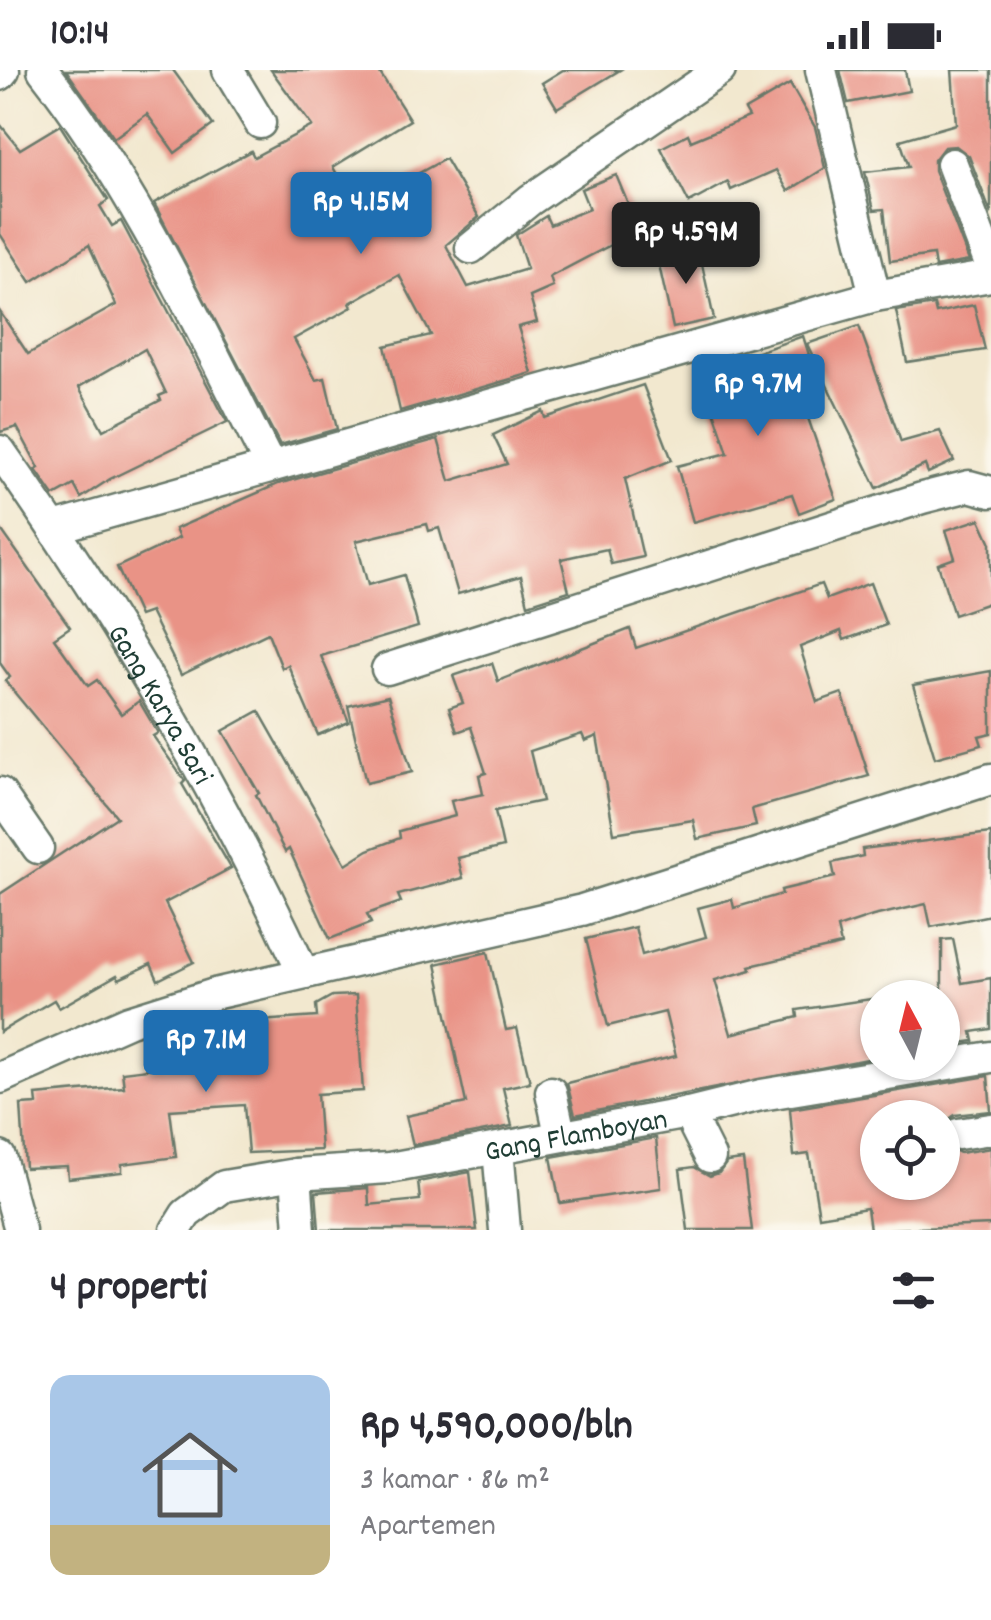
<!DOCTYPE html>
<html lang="id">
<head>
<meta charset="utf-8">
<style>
  :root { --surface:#fff; --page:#f7f7f7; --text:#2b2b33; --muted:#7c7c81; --accent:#1f6fb2 }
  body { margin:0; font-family:Dekko,sans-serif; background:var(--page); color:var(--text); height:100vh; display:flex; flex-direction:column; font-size:38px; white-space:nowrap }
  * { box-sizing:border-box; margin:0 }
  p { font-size:32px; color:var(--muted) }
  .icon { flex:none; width:55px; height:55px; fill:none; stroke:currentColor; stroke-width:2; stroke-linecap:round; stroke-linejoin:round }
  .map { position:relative; height:1160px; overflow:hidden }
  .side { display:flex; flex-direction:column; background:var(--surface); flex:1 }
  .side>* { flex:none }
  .needle { width:65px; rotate:353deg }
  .controls { position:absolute; left:860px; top:910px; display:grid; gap:20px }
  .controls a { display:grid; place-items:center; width:100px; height:100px; border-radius:50%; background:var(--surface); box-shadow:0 2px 8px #0004; font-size:50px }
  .price { position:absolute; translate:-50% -85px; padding:0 22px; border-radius:10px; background:var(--accent); color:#fff; font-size:32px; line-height:65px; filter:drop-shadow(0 2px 5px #0008) }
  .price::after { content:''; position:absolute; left:50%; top:60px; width:30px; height:22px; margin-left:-15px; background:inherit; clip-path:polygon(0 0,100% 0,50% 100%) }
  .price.current { background:#222; color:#fff }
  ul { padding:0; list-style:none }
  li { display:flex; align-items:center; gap:30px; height:250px; padding:0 50px }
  li span { display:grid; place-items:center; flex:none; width:280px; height:200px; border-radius:20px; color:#555 }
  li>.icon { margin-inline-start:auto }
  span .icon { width:120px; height:120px; fill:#fffc; stroke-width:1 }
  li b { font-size:42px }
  h2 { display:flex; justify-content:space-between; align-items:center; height:120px; padding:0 50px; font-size:42px }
  .status { display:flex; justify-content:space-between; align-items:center; height:70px; padding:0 50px; background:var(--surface); direction:ltr }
  .status svg { height:28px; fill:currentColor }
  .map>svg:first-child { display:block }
  .building { fill:#e99386; fill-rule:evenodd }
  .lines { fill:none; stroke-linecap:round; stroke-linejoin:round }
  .minor-casing { stroke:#69796a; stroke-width:35 }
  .minor { stroke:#fff; stroke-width:30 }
  .labels { text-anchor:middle; stroke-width:8; stroke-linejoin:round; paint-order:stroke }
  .street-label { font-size:30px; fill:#1f3d34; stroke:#fbf7ec }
</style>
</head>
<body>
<div class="status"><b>10:14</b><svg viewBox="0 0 49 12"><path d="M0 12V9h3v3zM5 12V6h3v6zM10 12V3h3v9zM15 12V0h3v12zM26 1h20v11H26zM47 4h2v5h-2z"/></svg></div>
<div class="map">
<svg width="991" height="1160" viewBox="0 0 991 1160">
  <rect width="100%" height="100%" fill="#fbf7ec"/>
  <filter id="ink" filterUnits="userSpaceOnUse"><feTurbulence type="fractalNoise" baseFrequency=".01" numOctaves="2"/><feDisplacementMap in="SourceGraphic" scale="20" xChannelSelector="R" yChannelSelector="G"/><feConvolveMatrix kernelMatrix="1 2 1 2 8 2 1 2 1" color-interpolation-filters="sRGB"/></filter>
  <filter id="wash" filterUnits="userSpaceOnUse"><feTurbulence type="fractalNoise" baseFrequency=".0048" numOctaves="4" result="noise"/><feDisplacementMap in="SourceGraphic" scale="40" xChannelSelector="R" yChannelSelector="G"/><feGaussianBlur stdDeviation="2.25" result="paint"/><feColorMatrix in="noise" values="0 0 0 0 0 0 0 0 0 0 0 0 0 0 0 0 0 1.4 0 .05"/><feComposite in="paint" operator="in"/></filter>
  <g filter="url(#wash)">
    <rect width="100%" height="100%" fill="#f2e8cf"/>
    <g id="blocks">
      <g class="building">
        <path d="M66 0H173L213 55 175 83 147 44 114 68Z"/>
        <path d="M271 0H378L410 50 333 97 359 145 412 116 408 109 445 89 479 147 446 175 468 217 527 199 516 165 546 146 550 155 589 139 581 119 616 105 639 160 550 207 553 217 530 227 537 252 518 257 532 303 400 341 385 276 431 265 399 205 350 233 352 237 294 269 316 310 325 308 337 359 280 375 154 133 251 81 254 87 312 56Z"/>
        <path d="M563 0H620L557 38 542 13Z"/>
        <path d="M840 0H905L909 21 848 33Z"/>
        <path d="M952 0H991V144L969 86 956 76 944 77 934 90V100L969 191 935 197 933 185 890 191 884 139 874 140 865 102 909 97 900 70 956 54Z"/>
        <path d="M790 14 815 57 825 98 788 121 776 100 731 120 728 112 689 133 661 78 688 64 691 71 749 47 745 40Z"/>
        <path d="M0 54 20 79 60 55 108 130 100 136 112 156 121 151 227 352 110 409 81 428 74 415 54 426 36 400 39 398 17 357 0 362V242L28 284 116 235 89 175 31 212 0 164ZM145 279 166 323 159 326 161 330 103 360 79 317Z"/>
        <path d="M698 176 714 249 673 258 657 186Z"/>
        <path d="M934 235 936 243 974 235 985 280 907 292 896 241Z"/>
        <path d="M859 256 901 372 940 361 954 391 928 403 925 395 877 418 807 274Z"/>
        <path d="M803 266 809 285 789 293 836 429 799 443 792 424 693 452 677 396 728 383 701 302Z"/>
        <path d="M643 315 672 390 625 409 643 487 611 494 607 479 561 489 569 521 528 534 521 506 458 524 439 458 429 461 427 454 356 471 368 515 404 505 418 557 321 586 349 652 318 665 288 595 282 598 268 563 181 605 150 542 139 546 117 497 179 468 175 459 278 414 438 369 450 411 507 394 493 365 543 341 545 348Z"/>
        <path d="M980 449 991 473V532L954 545 938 494 955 488 946 460Z"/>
        <path d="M0 458 70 557 54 568 88 616 97 610 121 644 139 631 158 663 153 666 185 711 182 714 231 798 165 833 194 892 158 910 151 894 119 909 117 905 59 938 54 930 0 962V824L117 747 5 611 10 607 0 593Z"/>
        <path d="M870 513 886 555 844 570 841 561 800 577 817 632 842 623 869 706 752 739 756 756 697 769 693 750 614 763 597 666 585 671 582 664 530 681 542 731 495 741 503 777 458 788 463 808 398 825 401 832 367 844 371 853 330 869 289 779 285 782 256 725 259 723 223 661 259 641 346 794 368 780 400 768 399 761 455 746 451 731 483 724 479 705 486 703 471 657 457 662 449 638 463 633 453 606 492 593 498 611 630 559 636 578 821 514 827 529Z"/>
        <path d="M991 601V663L979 666 982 675 935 688 913 615Z"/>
        <path d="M388 626 412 702 366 713 348 636Z"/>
        <path d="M991 763V845L931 857 926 834 873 846 837 858 841 875 750 896 751 900 715 910 731 964 798 947 797 940 878 928V987L575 1045 567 1013 676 986 665 942 608 956 586 869 635 857 642 885 706 867 698 838 732 829 734 838 782 824 781 820 835 807 832 793 863 786 862 779Z"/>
        <path d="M953 869 962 913 991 908V959L972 962 974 971 942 976V870Z"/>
        <path d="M488 882 506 960 517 958 530 1012 503 1018 512 1056 413 1075 406 1046 466 1033 436 894Z"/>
        <path d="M356 925 363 1021 317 1024 321 1080 248 1083 244 1035 170 1040 176 1087 122 1094V1102L68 1108 67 1096 25 1098 21 1035 37 1034 36 1025 124 1017 122 1002 181 995 180 973 244 968 243 952 317 947 316 935 332 926Z"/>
        <path d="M988 1006 991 1041 955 1045 942 1054V1048H878V1112H942V1074L960 1083 991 1078V1155L870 1160 867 1138 819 1146 809 1084 794 1086 790 1039Z"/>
        <path d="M656 1068 661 1118 560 1133 551 1087Z"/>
        <path d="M743 1090 752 1160H688L680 1099 694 1097 710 1106 719 1103 727 1092Z"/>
        <path d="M470 1102 477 1160H319L316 1122 368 1118 369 1135 420 1130 418 1112Z"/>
      </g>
    </g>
  </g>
  <g filter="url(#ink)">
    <use href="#blocks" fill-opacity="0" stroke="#69796a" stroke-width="2.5"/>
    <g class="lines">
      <g class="minor-casing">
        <g id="minor">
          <path d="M43 0C137 120 200 259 269 394"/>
          <path d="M228 0 260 53"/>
          <path d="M821 0 875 226"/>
          <path d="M0 5 4 0"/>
          <path d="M952 94 991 197"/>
          <path d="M471 178 530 130 720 0"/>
          <path id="s1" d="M0 381C115 544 218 719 302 900"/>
          <path d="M54 458 875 226 991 206"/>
          <path d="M387 599 922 428 969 416 991 422"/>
          <path d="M0 723 38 778"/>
          <path d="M0 1008 129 951 218 923 582 840 991 709"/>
          <path d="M551 1022 560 1064"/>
          <path d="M688 1043 710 1087"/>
          <path d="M958 1064 991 1059"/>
          <path d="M498 1079 505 1160"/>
          <path d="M0 1087 20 1160"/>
          <path d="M296 1104 300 1160"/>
          <path id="s2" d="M176 1160 186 1144 224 1116 296 1104 389 1098 688 1043 761 1025 991 987"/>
        </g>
      </g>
      <use href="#minor" class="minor"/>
    </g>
  </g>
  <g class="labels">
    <g class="street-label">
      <text dy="10" stroke="none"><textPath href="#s1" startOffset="300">Gang Karya Sari</textPath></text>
      <text dy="10" stroke="none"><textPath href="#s2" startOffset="422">Gang Flamboyan</textPath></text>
    </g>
  </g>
</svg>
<div class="controls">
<a><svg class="needle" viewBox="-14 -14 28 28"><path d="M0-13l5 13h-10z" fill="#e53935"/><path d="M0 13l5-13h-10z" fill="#7c7c81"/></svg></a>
<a><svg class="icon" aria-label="locate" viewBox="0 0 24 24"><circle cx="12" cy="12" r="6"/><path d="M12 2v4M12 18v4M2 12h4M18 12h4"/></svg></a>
</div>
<b class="price" style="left:361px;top:187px">Rp 4.15M</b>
<b class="price current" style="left:686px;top:217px">Rp 4.59M</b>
<b class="price" style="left:758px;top:369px">Rp 9.7M</b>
<b class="price" style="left:206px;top:1025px">Rp 7.1M</b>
</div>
<section class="side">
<h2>4 properti<svg class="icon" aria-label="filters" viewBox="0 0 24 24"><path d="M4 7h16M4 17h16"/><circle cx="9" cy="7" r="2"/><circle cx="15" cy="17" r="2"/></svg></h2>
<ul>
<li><span style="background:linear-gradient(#a9c7e8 75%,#c2b280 0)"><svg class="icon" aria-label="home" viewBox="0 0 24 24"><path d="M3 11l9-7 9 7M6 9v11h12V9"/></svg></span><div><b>Rp 4,590,000/bln</b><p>3 kamar · 86 m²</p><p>Apartemen</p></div></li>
</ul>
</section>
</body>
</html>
